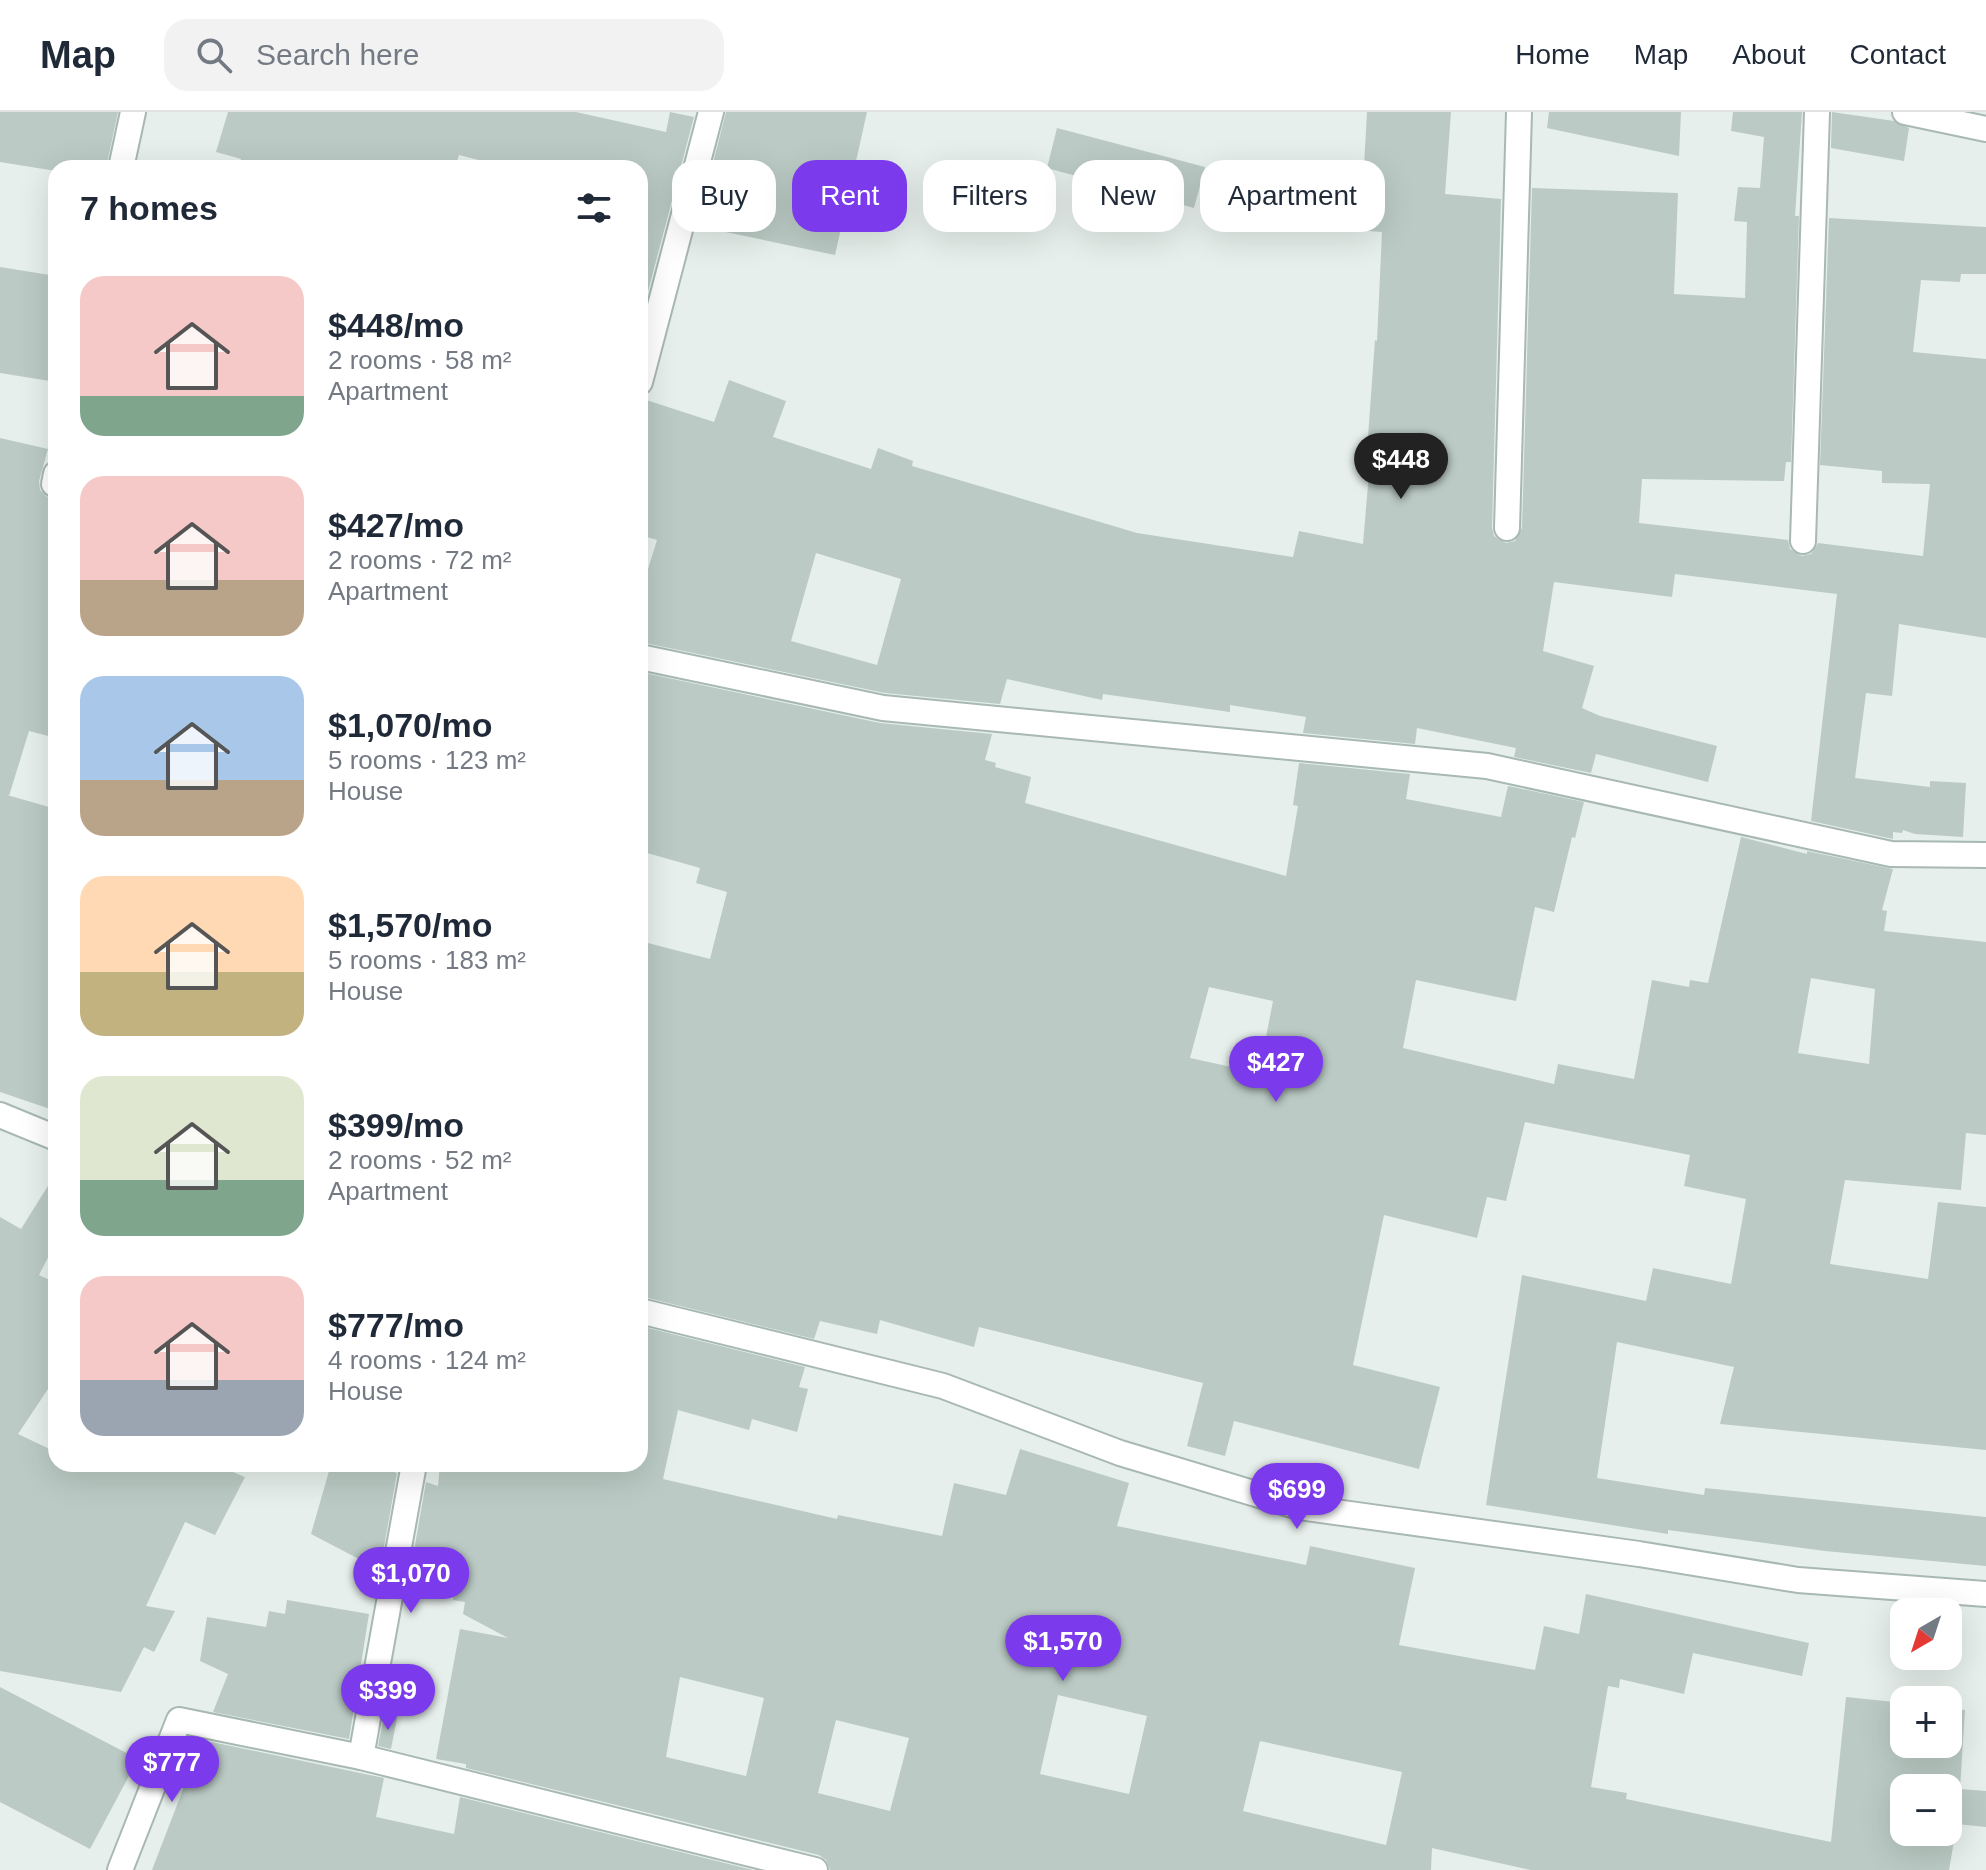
<!DOCTYPE html>
<html lang="en">
<head>
<meta charset="utf-8">
<style>
  :root { --surface:#fff; --page:#f2f2f3; --text:#1f2937; --muted:#747a83; --line:#e0e1e3; --accent:#7c3aed }
  body { margin:0; font-family:Arial,sans-serif; background:var(--page); color:var(--text); height:100vh; display:flex; flex-direction:column; font-size:30px; white-space:nowrap }
  * { box-sizing:border-box; margin:0 }
  p { font-size:26px; color:var(--muted) }
  .icon { flex:none; width:44px; height:44px; fill:none; stroke:currentColor; stroke-width:2; stroke-linecap:round; stroke-linejoin:round }
  .map { position:relative; flex:1; overflow:hidden }
  .details { position:absolute; left:48px; top:48px; width:600px; height:1312px; display:flex; flex-direction:column; background:var(--surface); border-radius:24px; box-shadow:0 8px 32px #0002 }
  .details>* { flex:none }
  .hud { position:absolute; left:672px; top:48px; width:760px; height:72px; display:flex; gap:16px }
  .needle { width:52px; rotate:219deg }
  .fabs { position:absolute; left:1890px; top:1486px; display:grid; gap:16px }
  .fabs a { display:grid; place-items:center; width:72px; height:72px; border-radius:16px; background:var(--surface); box-shadow:0 8px 32px #0002; font-size:40px }
  .price { position:absolute; translate:-50% -68px; padding:0 18px; border-radius:28px; background:var(--accent); color:#fff; font-size:26px; line-height:52px; filter:drop-shadow(0 2px 4px #0008) }
  .price::after { content:''; position:absolute; left:50%; top:48px; width:24px; height:18px; margin-left:-12px; background:inherit; clip-path:polygon(0 0,100% 0,50% 100%) }
  .price.selected { background:#222; color:#fff }
  ul { padding:0; list-style:none }
  li { display:flex; align-items:center; gap:24px; height:200px; padding:0 32px }
  li span { display:grid; place-items:center; flex:none; width:224px; height:160px; border-radius:24px; color:#555 }
  li>.icon { margin-inline-start:auto }
  span .icon { width:96px; height:96px; fill:#fffc; stroke-width:1 }
  li b { font-size:34px }
  h2 { display:flex; justify-content:space-between; align-items:center; height:96px; padding:0 32px; font-size:34px }
  .pill { padding:0 28px; border-radius:24px; background:var(--surface); box-shadow:0 8px 32px #0002; font-size:28px; line-height:72px }
  .pill.selected { background:var(--accent); color:#fff }
  header { display:flex; align-items:center; gap:48px; box-sizing:border-box; height:112px; padding:0 40px; background:var(--surface); border-bottom:2px solid var(--line) }
  header strong { font-size:38px }
  nav { display:flex; gap:44px; margin-inline-start:auto; font-size:28px }
  .search { width:560px; height:72px; background:var(--page); display:flex; align-items:center; gap:20px; box-sizing:border-box; padding:0 28px; border-radius:24px; color:var(--muted); font-size:30px }
  .map>svg:first-child { display:block }
  .building { fill:#bbcac4; fill-rule:evenodd }
  .lines { fill:none; stroke-linecap:round; stroke-linejoin:round }
  .minor-casing { stroke:#a8b8b2; stroke-width:28 }
  .minor { stroke:#fff; stroke-width:24 }
</style>
</head>
<body>
<header>
<strong>Map</strong>
<div class="search"><svg class="icon" aria-label="search" viewBox="0 0 24 24"><circle cx="10" cy="10" r="6"/><path d="M15 15l6 6"/></svg>Search here</div>
<nav><a>Home</a><a>Map</a><a>About</a><a>Contact</a></nav>
</header>
<div class="map">
<svg width="1986" height="1758" viewBox="0 0 1986 1758">
  <rect width="100%" height="100%" fill="#e6efeb"/>
  <g class="building">
    <path d="M0 0H118L106 56H56V59L0 50Z"/>
    <path d="M228 0H576L666 20 670 0 694 5 641 206 640 56H510L459 43 455 56H239L241 47 216 40Z"/>
    <path d="M726 0H867L835 143 697 114Z"/>
    <path d="M1367 0H1451L1445 82 1501 87 1492 416 1494 424 1506 431 1515 429 1522 416 1532 76 1678 81 1674 182 1745 186 1747 110 1734 109 1738 75 1760 76 1764 25 1731 19 1733 0H1802L1795 104H1799L1791 350H1786L1784 369 1642 367 1639 411 1788 428 1790 437 1802 444 1811 442 1818 431 1923 444 1930 372 1882 371V359L1820 353 1829 106 1986 115V162H1961L1960 170 1921 168 1913 240 1986 247V526L1899 512 1892 584 1866 581 1855 666 1930 675V669L1966 671 1963 725 1915 722 1903 718 1902 721 1893 720V727L1811 709 1837 482 1675 462 1672 485 1554 470 1543 539 1594 554 1582 596 1600 604 1717 634 1708 670 1596 642 1591 661 1514 645 1516 636 1417 616 1415 632 1303 621 1306 605 1230 593V600L1103 582 1102 588 1007 567 1000 592 885 581 640 530V483L657 428 640 423V286L714 310 729 268 786 289 773 325 871 357 878 336 913 349 912 354 1137 421 1293 445 1299 419 1363 432 1372 325H1368L1375 228 1377 229 1382 120 1368 119 1373 55 1364 54ZM816 441 901 467 877 553 791 529Z"/>
    <path d="M1549 0H1681L1679 44 1547 16Z"/>
    <path d="M1832 0 1894 9 1909 16 1904 49 1831 36Z"/>
    <path d="M1057 16 1205 55 1194 96 1047 56Z"/>
    <path d="M0 155 56 164V270L0 261Z"/>
    <path d="M0 326 48 337 39 369 40 378 47 385 56 388V626L29 619 9 684 7 683 56 697V999L0 980Z"/>
    <path d="M640 560 880 611 992 622 985 648 996 651 995 655 1031 665 1025 691 1286 764 1298 694 1293 693 1299 651 1410 662 1406 687 1501 705 1508 674 1584 690 1575 726 1572 725 1554 800 1535 795 1516 889 1416 868 1403 936 1554 972 1558 952 1634 967 1652 868 1689 875 1690 868 1708 871 1741 725 1807 742V739L1893 757 1882 798 1887 799 1884 819 1986 830V1023L1966 1021 1961 1078 1845 1068 1830 1152 1928 1167 1938 1090 1986 1095V1338L1720 1312 1734 1255 1617 1230 1597 1366 1704 1383 1705 1376 1986 1405V1454L1825 1439 1668 1418V1422L1486 1393 1522 1163 1646 1189 1653 1156 1731 1172 1746 1087 1684 1074 1690 1043 1525 1010 1506 1089 1487 1085 1477 1126 1384 1103 1353 1253 1440 1275 1419 1357 1234 1309 1225 1344 1187 1334 1203 1271 979 1215 974 1235 880 1208 877 1222 820 1209 814 1227 640 1184V829L710 847 727 780 696 771 700 756 640 739ZM1811 866 1875 877 1869 952 1798 941ZM1209 875 1273 889 1259 961 1190 946Z"/>
    <path d="M56 1061V1130L39 1163 56 1171V1265L18 1322 56 1340V1352H213L245 1365 215 1423 185 1410 146 1494 175 1499 154 1540 144 1535 121 1580 0 1559V1105L21 1117Z"/>
    <path d="M640 1214 805 1255 799 1275 808 1277 797 1320 752 1307 749 1318 678 1298 663 1367 837 1407 838 1403 942 1424 954 1371 1006 1383 1020 1337 1129 1371 1117 1414 1306 1453 1310 1434 1415 1456 1399 1533 1535 1558 1544 1514 1579 1522 1586 1482 1809 1531 1802 1564 1693 1541 1684 1582 1620 1567 1619 1576 1608 1574 1591 1675 1627 1681 1626 1687 1831 1730 1846 1585 1904 1591V1632H1948V1596L1965 1598 1960 1677 1986 1679V1715L1957 1712 1949 1758H1531L1432 1736 1431 1758H830L826 1748 819 1743 466 1656V1652L436 1647 460 1517 508 1526 463 1502 465 1490 453 1488 458 1462 412 1450 426 1370 438 1374 440 1352H640ZM680 1565 764 1586 746 1664 666 1645ZM1058 1583 1147 1604 1129 1682 1040 1662ZM836 1608 909 1626 890 1699 818 1681ZM1260 1629 1402 1660 1386 1733 1243 1699ZM1904 1676H1948V1720H1904Z"/>
    <path d="M331 1352H366L397 1361 380 1458 311 1422Z"/>
    <path d="M287 1488 369 1502 349 1627 213 1600 228 1562 200 1549 207 1505 266 1515 269 1499 285 1502Z"/>
    <path d="M0 1575 138 1647 90 1737 0 1690Z"/>
    <path d="M384 1604 397 1606 391 1637 378 1634Z"/>
    <path d="M202 1628 384 1666 376 1705 454 1722 460 1685 753 1758H152Z"/>
  </g>
  <g class="lines">
    <g class="minor-casing">
      <g id="minor">
        <path d="M1905 0 1986 17"/>
        <path d="M121 56 133 0"/>
        <path d="M640 270 711 0"/>
        <path d="M56 362 54 372 56 373"/>
        <path d="M1507 416 1519 0"/>
        <path d="M1803 429 1817 0"/>
        <path d="M640 545 883 596 1487 654 1891 742 1986 743"/>
        <path d="M0 1003 56 1026"/>
        <path d="M640 1199 943 1274 1120 1341 1299 1395 1639 1442 1798 1468 1986 1482"/>
        <path d="M361 1645 414 1352"/>
        <path d="M120 1758 179 1608 361 1645 815 1758"/>
      </g>
    </g>
    <use href="#minor" class="minor"/>
  </g>
</svg>
<div class="fabs">
<a><svg class="needle" viewBox="-14 -14 28 28"><path d="M0-13l5 13h-10z" fill="#e53935"/><path d="M0 13l5-13h-10z" fill="#747a83"/></svg></a>
<a>+</a>
<a>−</a>
</div>
<b class="price selected" style="left:1401px;top:389px">$448</b>
<b class="price" style="left:1276px;top:992px">$427</b>
<b class="price" style="left:1297px;top:1419px">$699</b>
<b class="price" style="left:411px;top:1503px">$1,070</b>
<b class="price" style="left:1063px;top:1571px">$1,570</b>
<b class="price" style="left:388px;top:1620px">$399</b>
<b class="price" style="left:172px;top:1692px">$777</b>
<div class="hud">
<a class="pill">Buy</a>
<a class="pill selected">Rent</a>
<a class="pill">Filters</a>
<a class="pill">New</a>
<a class="pill">Apartment</a>
</div>
<section class="details">
<h2>7 homes<svg class="icon" aria-label="filters" viewBox="0 0 24 24"><path d="M4 7h16M4 17h16"/><circle cx="9" cy="7" r="2"/><circle cx="15" cy="17" r="2"/></svg></h2>
<ul>
<li><span style="background:linear-gradient(#f6c9c9 75%,#7fa58c 0)"><svg class="icon" aria-label="home" viewBox="0 0 24 24"><path d="M3 11l9-7 9 7M6 9v11h12V9"/></svg></span><div><b>$448/mo</b><p>2 rooms · 58 m²</p><p>Apartment</p></div></li>
<li><span style="background:linear-gradient(#f6c9c9 65%,#b9a48a 0)"><svg class="icon" aria-label="home" viewBox="0 0 24 24"><path d="M3 11l9-7 9 7M6 9v11h12V9"/></svg></span><div><b>$427/mo</b><p>2 rooms · 72 m²</p><p>Apartment</p></div></li>
<li><span style="background:linear-gradient(#a9c7e8 65%,#b9a48a 0)"><svg class="icon" aria-label="home" viewBox="0 0 24 24"><path d="M3 11l9-7 9 7M6 9v11h12V9"/></svg></span><div><b>$1,070/mo</b><p>5 rooms · 123 m²</p><p>House</p></div></li>
<li><span style="background:linear-gradient(#ffd9b3 60%,#c2b280 0)"><svg class="icon" aria-label="home" viewBox="0 0 24 24"><path d="M3 11l9-7 9 7M6 9v11h12V9"/></svg></span><div><b>$1,570/mo</b><p>5 rooms · 183 m²</p><p>House</p></div></li>
<li><span style="background:linear-gradient(#dfe7d0 65%,#7fa58c 0)"><svg class="icon" aria-label="home" viewBox="0 0 24 24"><path d="M3 11l9-7 9 7M6 9v11h12V9"/></svg></span><div><b>$399/mo</b><p>2 rooms · 52 m²</p><p>Apartment</p></div></li>
<li><span style="background:linear-gradient(#f6c9c9 65%,#9aa5b1 0)"><svg class="icon" aria-label="home" viewBox="0 0 24 24"><path d="M3 11l9-7 9 7M6 9v11h12V9"/></svg></span><div><b>$777/mo</b><p>4 rooms · 124 m²</p><p>House</p></div></li>
</ul>
</section>
</div>
</body>
</html>
